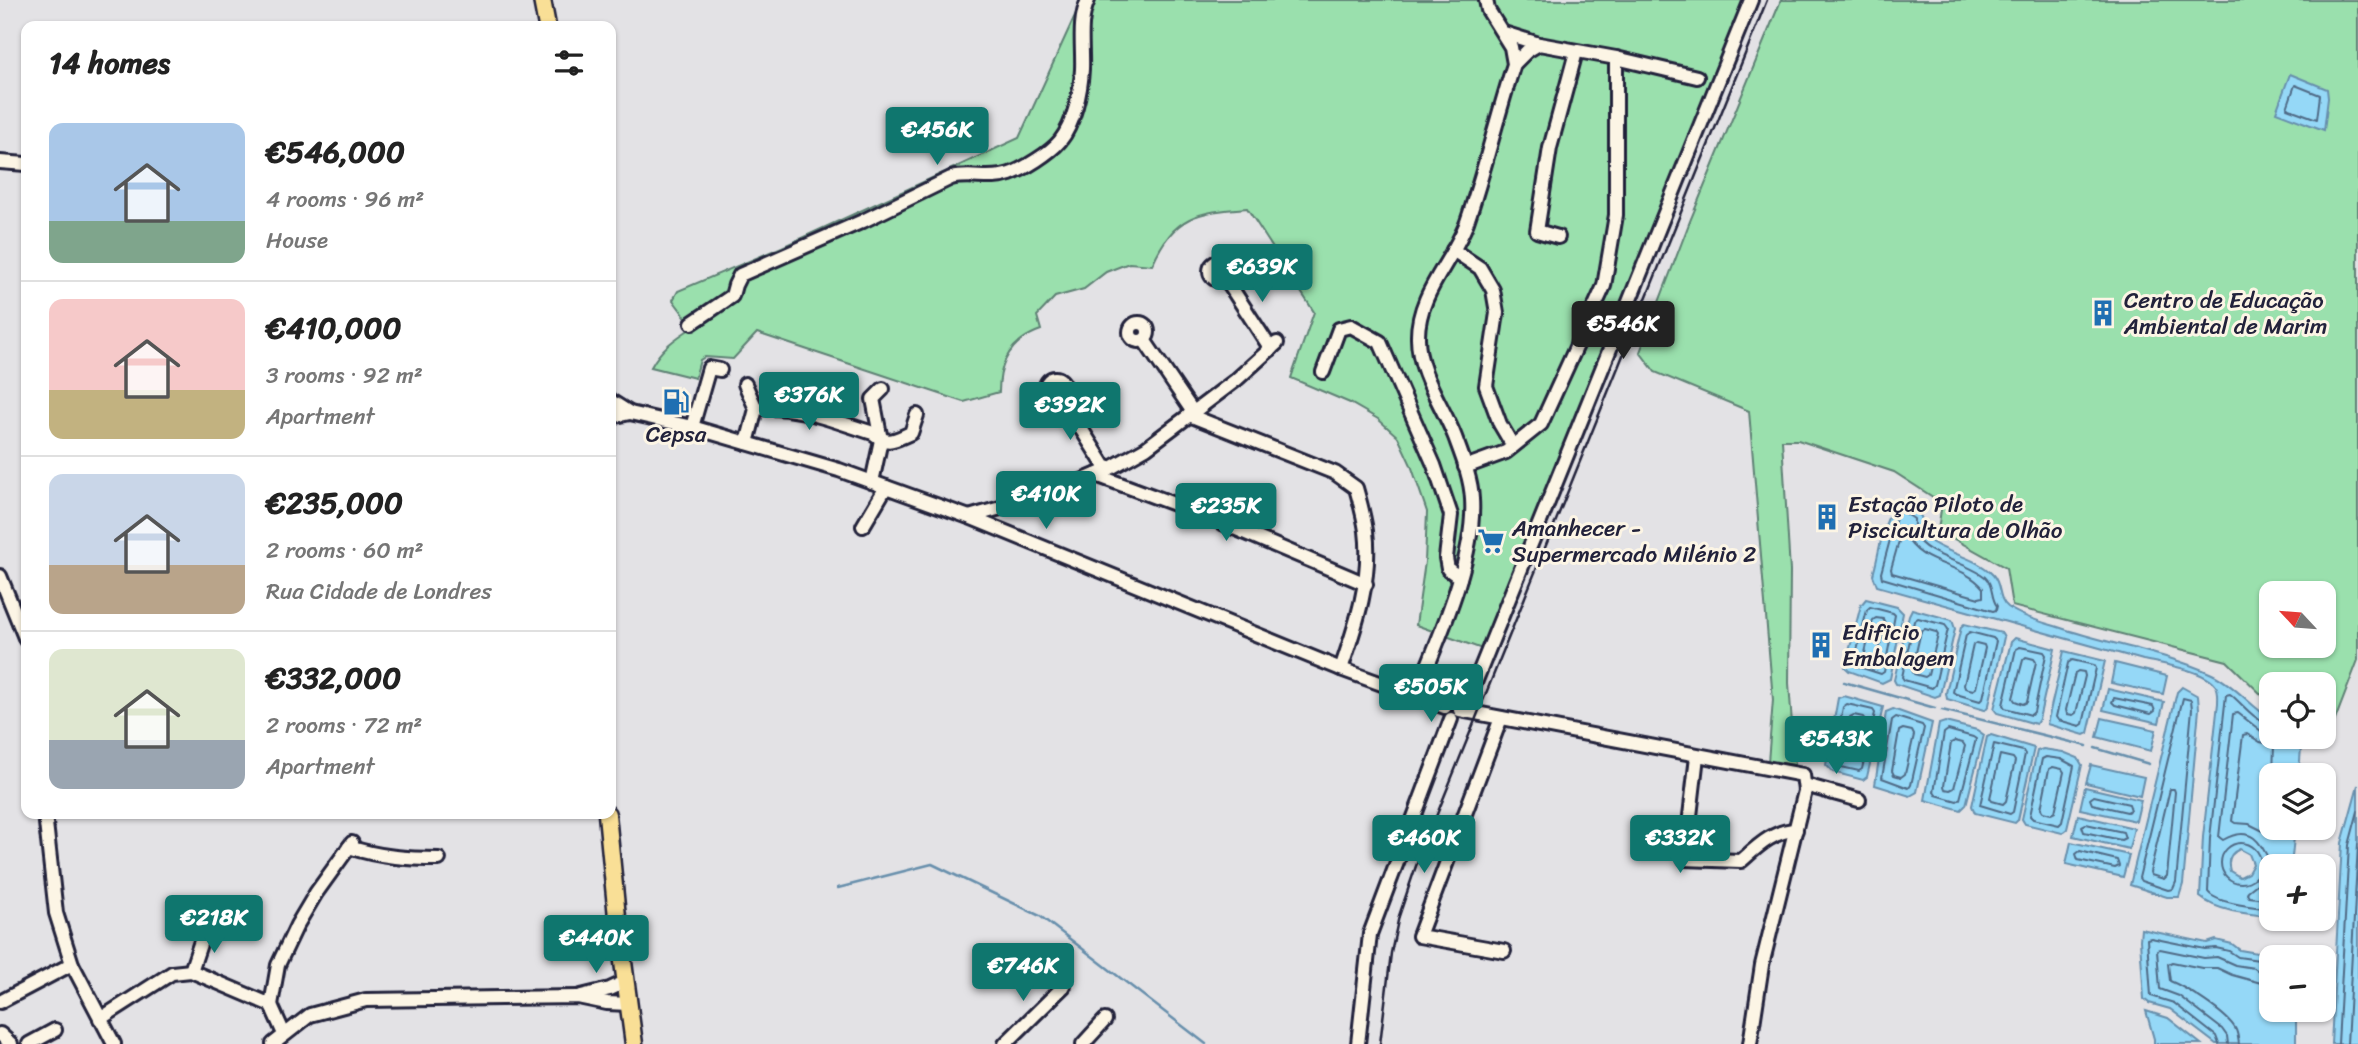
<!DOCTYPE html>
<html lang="en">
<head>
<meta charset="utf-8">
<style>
  :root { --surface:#fff; --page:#f6f6f6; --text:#222; --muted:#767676; --line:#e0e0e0; --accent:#0f766e }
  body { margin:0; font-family:Sriracha,sans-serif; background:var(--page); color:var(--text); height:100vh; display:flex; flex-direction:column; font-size:26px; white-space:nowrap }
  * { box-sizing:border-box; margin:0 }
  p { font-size:23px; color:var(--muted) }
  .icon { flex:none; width:38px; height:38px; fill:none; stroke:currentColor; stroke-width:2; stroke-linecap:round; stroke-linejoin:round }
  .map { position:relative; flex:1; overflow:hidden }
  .side { position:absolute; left:21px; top:21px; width:595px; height:798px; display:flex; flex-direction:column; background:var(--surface); border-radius:14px; box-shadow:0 2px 5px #0004 }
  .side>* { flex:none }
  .needle { width:46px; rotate:296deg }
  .controls { position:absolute; left:2259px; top:581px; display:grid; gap:14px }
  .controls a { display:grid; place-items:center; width:77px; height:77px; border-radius:14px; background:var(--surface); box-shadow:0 2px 5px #0004; font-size:35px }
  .price { position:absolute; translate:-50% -60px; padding:0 16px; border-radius:7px; background:var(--accent); color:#fff; font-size:23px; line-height:46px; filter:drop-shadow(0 2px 4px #0008) }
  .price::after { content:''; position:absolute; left:50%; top:42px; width:21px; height:16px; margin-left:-10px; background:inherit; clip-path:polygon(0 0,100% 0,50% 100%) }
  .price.selected { background:#222; color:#fff }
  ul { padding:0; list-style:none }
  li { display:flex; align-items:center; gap:21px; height:175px; padding:0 28px }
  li+li { border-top:2px solid var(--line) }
  li span { display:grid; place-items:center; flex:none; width:196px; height:140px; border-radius:14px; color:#555 }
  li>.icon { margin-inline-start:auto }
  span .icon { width:84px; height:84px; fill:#fffc; stroke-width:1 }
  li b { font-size:30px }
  h2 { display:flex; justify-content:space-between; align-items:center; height:84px; padding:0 28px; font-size:30px }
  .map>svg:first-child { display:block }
  .green { fill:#9ae0ad; stroke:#5e8174; stroke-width:2; fill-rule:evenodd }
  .water { fill:#95d8f7; stroke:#678fac; stroke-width:2; fill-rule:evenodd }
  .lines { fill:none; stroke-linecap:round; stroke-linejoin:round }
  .shore { stroke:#506b86; stroke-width:2 }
  .stream { stroke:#678fac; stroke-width:2.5 }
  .minor-casing { stroke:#22223b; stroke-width:18 }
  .major-casing { stroke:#22223b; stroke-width:21 }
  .minor { stroke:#fcf5e5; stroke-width:12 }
  .major { stroke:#f9df96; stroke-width:16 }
  .rail { stroke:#22223b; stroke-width:2.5 }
  .labels { text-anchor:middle; stroke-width:6; stroke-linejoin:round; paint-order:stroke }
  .poi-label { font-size:23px; fill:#22223b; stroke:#fcf5e5; text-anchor:start }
</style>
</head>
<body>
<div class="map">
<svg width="2358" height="1044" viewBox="0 0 2358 1044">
  <rect width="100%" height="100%" fill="#e3e2e5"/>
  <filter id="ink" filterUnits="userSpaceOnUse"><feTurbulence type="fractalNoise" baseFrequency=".0143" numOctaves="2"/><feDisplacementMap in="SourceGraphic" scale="14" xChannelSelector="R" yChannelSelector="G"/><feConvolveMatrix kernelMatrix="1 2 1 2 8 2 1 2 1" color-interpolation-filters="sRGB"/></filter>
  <g filter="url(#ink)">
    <g class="green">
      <path d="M1082 0H1754L1482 649 1416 625 1425 562 1427 512 1411 465 1398 437 1378 419 1350 403 1291 378 1314 312 1247 208C1197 212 1174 215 1152 265L1129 263 1106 272 1084 289 1055 297 1037 316 1041 330C1012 340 999 362 999 392L964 402 757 333 733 359 705 357 700 360 695 378 651 367C661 348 676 338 693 327L673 300 678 291 782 247 1019 138Z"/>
      <path d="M1781 0H2358V660L2330 733 2324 731V684H2272L2271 704 2227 661 2012 606 2006 568 1938 530 1942 503 1894 472 1798 440H1782L1790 571 1789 683 1795 765 1768 762 1773 700 1749 411 1655 372 1640 352 1690 221ZM2272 593H2324V646H2272Z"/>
    </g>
    <g class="water">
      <path d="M2290 74 2327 89 2328 98 2324 130 2276 112Z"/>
      <path d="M1897 504C1906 503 1920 510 1922 520 1923 529 1919 532 1927 539 1946 554 1975 556 1993 575 2002 585 1997 598 2008 607 2022 617 2042 622 2058 627 2108 644 2163 652 2212 674 2235 685 2250 706 2271 719L2272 737 2304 738 2306 741 2301 747 2299 775H2272V828H2295L2291 866H2272L2271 916C2249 914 2218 912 2200 897L2203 837 2218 703C2218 697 2219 691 2216 686 2205 670 2162 664 2143 660L1877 586 1873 575 1874 571C1880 550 1882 520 1897 504ZM2240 849 2249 854 2253 864 2248 873 2240 877 2230 871C2227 861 2230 853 2240 849Z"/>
      <path d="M1866 599 1897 607 1903 613 1890 679 1882 683 1849 671 1845 667 1861 605Z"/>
      <path d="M1912 609 1952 620 1955 629 1940 695 1935 697 1896 684 1894 680 1909 615Z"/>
      <path d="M1964 624 2002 633 2004 637 1989 705 1985 710 1947 699 1946 693 1961 627Z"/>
      <path d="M2015 638 2055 649 2039 719 2036 724 1997 713 1994 709 2011 642Z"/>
      <path d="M2064 651 2105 661 2088 733 2084 735 2047 724Z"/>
      <path d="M2115 663 2167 676 2163 694 2111 683Z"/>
      <path d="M2182 687 2198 696 2199 709 2183 884 2179 897H2167L2130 885 2177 692Z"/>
      <path d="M2108 689 2164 702 2159 723 2103 710Z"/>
      <path d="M1844 696 1883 707 1867 777 1863 780 1833 772 1826 765 1838 698Z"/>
      <path d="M1893 709 1932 723 1917 792 1910 796 1875 785 1886 712Z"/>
      <path d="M2102 718 2156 730 2151 751 2097 737Z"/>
      <path d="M1945 722 1977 730 1984 735 1966 805 1961 810 1925 800 1939 724Z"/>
      <path d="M1991 735 2034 748 2018 820 2015 823 1975 813 1972 806 1987 737Z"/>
      <path d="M2043 749 2063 752 2078 758 2082 765 2067 829 2062 833 2025 824 2022 819 2037 751Z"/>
      <path d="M2091 765 2144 777 2140 796 2086 783Z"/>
      <path d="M2358 785V1044H2331L2342 843Z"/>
      <path d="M2085 787 2141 800 2136 821 2080 809Z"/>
      <path d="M2078 815 2134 828 2129 849 2073 836Z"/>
      <path d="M2071 842 2129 855 2123 877 2066 864Z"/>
      <path d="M2141 929 2207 943 2216 940 2232 944 2240 950 2263 954 2271 960 2272 1010H2296V1044H2216L2170 1009 2149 1003 2144 999 2140 940Z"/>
      <path d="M2146 1011 2168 1018 2201 1044H2154V1039Z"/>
    </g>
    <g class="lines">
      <g class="shore">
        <path d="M2295 85 2320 95 2317 119 2287 108Z"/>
        <path d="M1902 511 1914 519C1914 525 1913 530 1915 535 1924 556 1968 562 1985 577 1994 585 1990 597 1997 606L1996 610 1993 611 1882 578 1881 573 1897 514Z"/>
        <path d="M1901 534 1905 535C1921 567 1962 562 1983 588V597L1979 598 1892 573 1891 569Z"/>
        <path d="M1870 607 1893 613 1895 615 1884 672 1881 674 1856 666 1854 663 1867 610Z"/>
        <path d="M1876 618 1883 619 1885 623 1877 660 1874 663 1866 660 1864 657 1873 620Z"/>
        <path d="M1918 618 1945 625 1948 629 1935 685 1932 688 1904 680 1902 677 1914 621Z"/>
        <path d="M1925 629 1936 632 1938 635 1928 675 1925 677 1914 674 1912 670 1921 631Z"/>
        <path d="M1970 632 1993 638 1996 641 1983 698 1980 701 1956 694 1953 692 1966 635Z"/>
        <path d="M1976 643 1984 645 1985 648 1976 688 1973 690 1965 688 1964 685 1973 645Z"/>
        <path d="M2020 647 2044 652 2046 655 2034 712 2031 715 2005 708 2003 705 2016 649Z"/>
        <path d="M2026 657 2034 659 2036 662 2027 702 2023 704 2015 701 2013 698 2023 660Z"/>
        <path d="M2072 660 2094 665 2096 668 2083 724 2080 726 2058 720 2056 717 2068 663Z"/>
        <path d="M2078 671 2084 672 2085 676 2076 713 2073 715 2067 714 2066 710 2075 673Z"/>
        <path d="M2114 698 2153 706 2155 711 2151 714 2115 705 2112 702Z"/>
        <path d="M2183 698 2191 700 2192 709 2176 882 2173 889 2168 890 2141 881 2139 878Z"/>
        <path d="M1847 704 1873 710 1875 713 1862 769 1859 771 1837 766 1833 762 1843 707Z"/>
        <path d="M1854 715 1863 717 1865 720 1856 758 1852 761 1844 759 1842 756 1850 717Z"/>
        <path d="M1896 717 1922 725 1924 728 1911 785 1909 788 1882 778 1892 720Z"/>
        <path d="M2272 725C2255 722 2243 704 2230 694L2226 695 2210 838 2208 892C2217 904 2256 907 2272 909"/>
        <path d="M1903 729 1912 731 1914 735 1905 774 1901 777 1894 775 1892 771 1899 731Z"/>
        <path d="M1948 730 1973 737 1976 739 1960 799 1957 801 1936 795 1934 792 1944 733Z"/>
        <path d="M2272 733 2261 731 2238 713 2233 714 2219 837 2223 840C2251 824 2261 842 2271 864L2262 880 2248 891 2247 894 2249 897 2272 900"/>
        <path d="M1955 741 1963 743 1965 746 1954 788 1950 790 1945 789 1944 786 1951 743Z"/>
        <path d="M1994 744 2023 751 2025 754 2013 812 2010 814 1980 805Z"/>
        <path d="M2000 755 2013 758 2015 761 2006 801 2003 804 1992 801 1990 798Z"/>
        <path d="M2046 757 2061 759 2074 766 2062 822 2059 825 2033 819 2030 816 2042 759Z"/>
        <path d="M2053 767 2062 769 2064 772 2055 812 2051 814 2043 812 2041 809 2049 769Z"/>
        <path d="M2170 789H2174L2175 792 2167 876 2164 879 2151 875 2150 872Z"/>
        <path d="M2094 796 2129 804 2131 810 2127 812 2092 804 2090 799Z"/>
        <path d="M2272 817 2268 830 2265 832 2249 824 2235 823 2232 821 2243 735 2247 734 2260 742 2274 745 2273 775"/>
        <path d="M2086 824 2123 832 2125 838 2121 840 2084 832 2082 826Z"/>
        <circle cx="2241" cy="863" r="20"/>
        <path d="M2080 851 2117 860 2119 866 2115 868 2078 860 2076 854Z"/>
        <path d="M2219 1044 2216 1036 2174 1003 2151 996 2147 939 2151 938 2205 949 2216 948 2229 951 2238 957 2259 960 2265 966H2272"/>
        <path d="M2228 1044 2227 1036 2222 1029 2179 996 2160 989 2157 950 2160 949 2204 958 2217 957 2235 965 2254 968 2263 974 2272 975"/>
        <path d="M2239 1044C2238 1038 2238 1033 2235 1028 2226 1013 2185 987 2170 981L2168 964 2172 962 2202 968H2217L2232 975 2272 986"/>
        <path d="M2338 1044 2349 845 2358 811"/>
        <path d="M2347 1044 2358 844"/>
      </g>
      <g class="stream">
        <path d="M1844 682 1935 708"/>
        <path d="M1942 710 2087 746"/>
        <path d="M2095 748 2149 764"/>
        <path d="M838 888 932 864 1040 916 1206 1044"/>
      </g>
      <g class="minor-casing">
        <g id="minor">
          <path d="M1504 33 1539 44"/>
          <path d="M1514 64 1527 51 1539 44 1616 58 1697 77"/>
          <path d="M0 162 26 164"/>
          <path d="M1558 237 1537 231 1550 148 1576 52"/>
          <path d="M1453 250 1480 268 1493 290 1497 313 1486 386 1500 424 1513 446"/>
          <circle cx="1219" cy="271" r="9"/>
          <path d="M1225 278 1271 349"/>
          <circle cx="1139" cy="332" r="9"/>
          <path d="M692 323 732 296 735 285 740 275 863 221 951 178C971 173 990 181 1010 174 1024 169 1050 153 1060 141 1074 124 1081 91 1082 69 1083 45 1078 23 1088 0"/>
          <path d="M1144 340 1193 412"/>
          <path d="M1323 372 1339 329 1351 326 1380 342 1434 465 1451 515 1446 558 1448 569 1460 578"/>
          <circle cx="1055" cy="387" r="9"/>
          <path d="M745 384 756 409"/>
          <path d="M1060 395 1107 470"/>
          <path d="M611 401 630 413 692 427 839 470 969 517 1341 669 1445 707"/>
          <path d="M783 408 791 384"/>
          <path d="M1189 415 1335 473 1356 488C1360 502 1364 517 1366 531 1372 579 1356 625 1341 669"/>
          <path d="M611 417 630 413"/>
          <path d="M692 427 709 368 720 370"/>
          <path d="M747 443 756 409C794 403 836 422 873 433 889 446 894 440 911 433L917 415"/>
          <path d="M1465 467 1506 452 1541 424 1604 286 1616 215V58"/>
          <path d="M1096 475 1201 514 1366 584"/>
          <path d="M872 482 881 440 873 399 883 389"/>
          <path d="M969 517 1053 493 1107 470 1146 448 1236 380 1277 343"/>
          <path d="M863 526 886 487"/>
          <path d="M0 576 26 640"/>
          <path d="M1415 697C1437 642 1476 558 1472 499 1471 478 1462 456 1455 437 1443 406 1418 373 1418 338 1417 294 1453 261 1467 222 1485 170 1497 116 1514 64L1511 47 1488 10 1486 0"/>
          <path d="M1460 710 1803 775 1805 791 1762 965 1750 1044"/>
          <path d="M1464 710 1751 0"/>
          <path d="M1501 718 1419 936 1504 951"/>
          <path d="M1697 756 1685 859 1741 861C1757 847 1774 830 1796 830"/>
          <path d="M1805 785 1859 800"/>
          <path d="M45 814 56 913 72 964 114 1044"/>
          <path d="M349 847C379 857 407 859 439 859"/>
          <path d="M191 971 205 929"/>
          <path d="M581 996 610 989 625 982"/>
          <path d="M0 1002 72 964"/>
          <path d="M271 1005 278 965 297 925 316 893 352 843"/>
          <path d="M100 1019 172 973 191 971 271 1005 284 1034"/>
          <path d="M0 1034 11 1044"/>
          <path d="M29 1044 55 1030"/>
          <path d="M273 1044 310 1015 366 1000 578 997 607 1003 628 1004"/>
          <path d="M1005 1044 1064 986"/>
          <path d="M1083 1044 1105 1020"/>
          <path d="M1358 1044 1370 934 1451 719"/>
        </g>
      </g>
      <g class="major-casing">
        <g id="major">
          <path d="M542 0 547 26"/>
          <path d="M607 814 617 917 634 1044"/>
        </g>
      </g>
      <use href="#minor" class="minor"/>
      <use href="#major" class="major"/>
      <path class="rail" d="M1380 1044 1391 953 1399 916 1416 866 1767 0"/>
    </g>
  </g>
  <defs>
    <g id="building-bare" transform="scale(2.1)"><path d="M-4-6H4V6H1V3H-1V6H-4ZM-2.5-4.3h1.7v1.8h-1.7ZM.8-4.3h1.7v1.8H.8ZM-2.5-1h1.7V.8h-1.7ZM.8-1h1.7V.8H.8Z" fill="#1f6fb2" stroke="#fcf5e5" stroke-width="2.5" paint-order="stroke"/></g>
    <g id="fuel-bare" transform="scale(2.1)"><path d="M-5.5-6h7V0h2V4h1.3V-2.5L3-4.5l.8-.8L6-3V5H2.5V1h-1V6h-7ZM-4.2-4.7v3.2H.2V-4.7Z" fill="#1f6fb2" stroke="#fcf5e5" stroke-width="2.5" paint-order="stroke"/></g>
    <g id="supermarket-bare" transform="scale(2.1)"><path d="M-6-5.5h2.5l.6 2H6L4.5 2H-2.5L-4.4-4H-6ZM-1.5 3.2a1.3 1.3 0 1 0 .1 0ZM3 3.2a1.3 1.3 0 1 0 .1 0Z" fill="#1f6fb2" stroke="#fcf5e5" stroke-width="2.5" paint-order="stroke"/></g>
  </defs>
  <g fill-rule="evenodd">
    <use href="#building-bare" x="2103" y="313"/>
    <use href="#fuel-bare" x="676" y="402"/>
    <use href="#building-bare" x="1827" y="517"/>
    <use href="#supermarket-bare" x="1491" y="541"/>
    <use href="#building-bare" x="1821" y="645"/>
  </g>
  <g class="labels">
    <g class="poi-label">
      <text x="2124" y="308">Centro de Educação<tspan x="2124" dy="26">Ambiental de Marim</tspan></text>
      <text x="676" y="442" text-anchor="middle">Cepsa</text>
      <text x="1848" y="512">Estação Piloto de<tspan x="1848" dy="26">Piscicultura de Olhão</tspan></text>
      <text x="1512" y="536">Amanhecer -<tspan x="1512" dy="26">Supermercado Milénio 2</tspan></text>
      <text x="1842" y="640">Edificio<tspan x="1842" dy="26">Embalagem</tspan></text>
    </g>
  </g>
</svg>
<div class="controls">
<a><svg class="needle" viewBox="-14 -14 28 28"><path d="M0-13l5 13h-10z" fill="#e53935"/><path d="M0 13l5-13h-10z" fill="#767676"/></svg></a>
<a><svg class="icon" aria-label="locate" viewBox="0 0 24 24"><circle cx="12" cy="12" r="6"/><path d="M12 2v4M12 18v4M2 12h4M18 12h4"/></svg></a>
<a><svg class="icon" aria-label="layers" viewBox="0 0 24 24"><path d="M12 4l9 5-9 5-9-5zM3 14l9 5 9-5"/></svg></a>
<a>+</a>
<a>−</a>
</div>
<b class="price" style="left:937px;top:167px">€456K</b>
<b class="price" style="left:1262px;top:304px">€639K</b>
<b class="price selected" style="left:1623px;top:361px">€546K</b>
<b class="price" style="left:809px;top:432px">€376K</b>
<b class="price" style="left:1070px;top:442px">€392K</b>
<b class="price" style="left:1046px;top:531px">€410K</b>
<b class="price" style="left:1226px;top:543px">€235K</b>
<b class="price" style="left:1431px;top:724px">€505K</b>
<b class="price" style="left:1836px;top:776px">€543K</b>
<b class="price" style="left:1424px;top:875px">€460K</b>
<b class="price" style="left:1680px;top:875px">€332K</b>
<b class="price" style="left:214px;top:955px">€218K</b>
<b class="price" style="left:596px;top:975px">€440K</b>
<b class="price" style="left:1023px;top:1003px">€746K</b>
<section class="side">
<h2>14 homes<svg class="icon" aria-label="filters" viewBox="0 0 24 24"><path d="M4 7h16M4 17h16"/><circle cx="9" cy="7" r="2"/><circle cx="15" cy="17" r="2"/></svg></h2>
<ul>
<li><span style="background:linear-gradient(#a9c7e8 70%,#7fa58c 0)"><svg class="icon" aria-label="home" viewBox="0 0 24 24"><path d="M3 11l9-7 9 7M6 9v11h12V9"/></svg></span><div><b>€546,000</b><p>4 rooms · 96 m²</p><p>House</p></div></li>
<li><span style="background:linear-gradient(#f6c9c9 65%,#c2b280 0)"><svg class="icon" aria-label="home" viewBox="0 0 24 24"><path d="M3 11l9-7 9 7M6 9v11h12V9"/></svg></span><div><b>€410,000</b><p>3 rooms · 92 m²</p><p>Apartment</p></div></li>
<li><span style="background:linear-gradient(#c9d6e8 65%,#b9a48a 0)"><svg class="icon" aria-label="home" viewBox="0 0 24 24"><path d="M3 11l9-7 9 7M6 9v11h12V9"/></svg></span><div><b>€235,000</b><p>2 rooms · 60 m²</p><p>Rua Cidade de Londres</p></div></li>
<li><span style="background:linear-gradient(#dfe7d0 65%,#9aa5b1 0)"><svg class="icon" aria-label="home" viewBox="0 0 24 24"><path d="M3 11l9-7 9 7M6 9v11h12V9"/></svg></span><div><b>€332,000</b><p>2 rooms · 72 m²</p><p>Apartment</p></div></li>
</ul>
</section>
</div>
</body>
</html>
